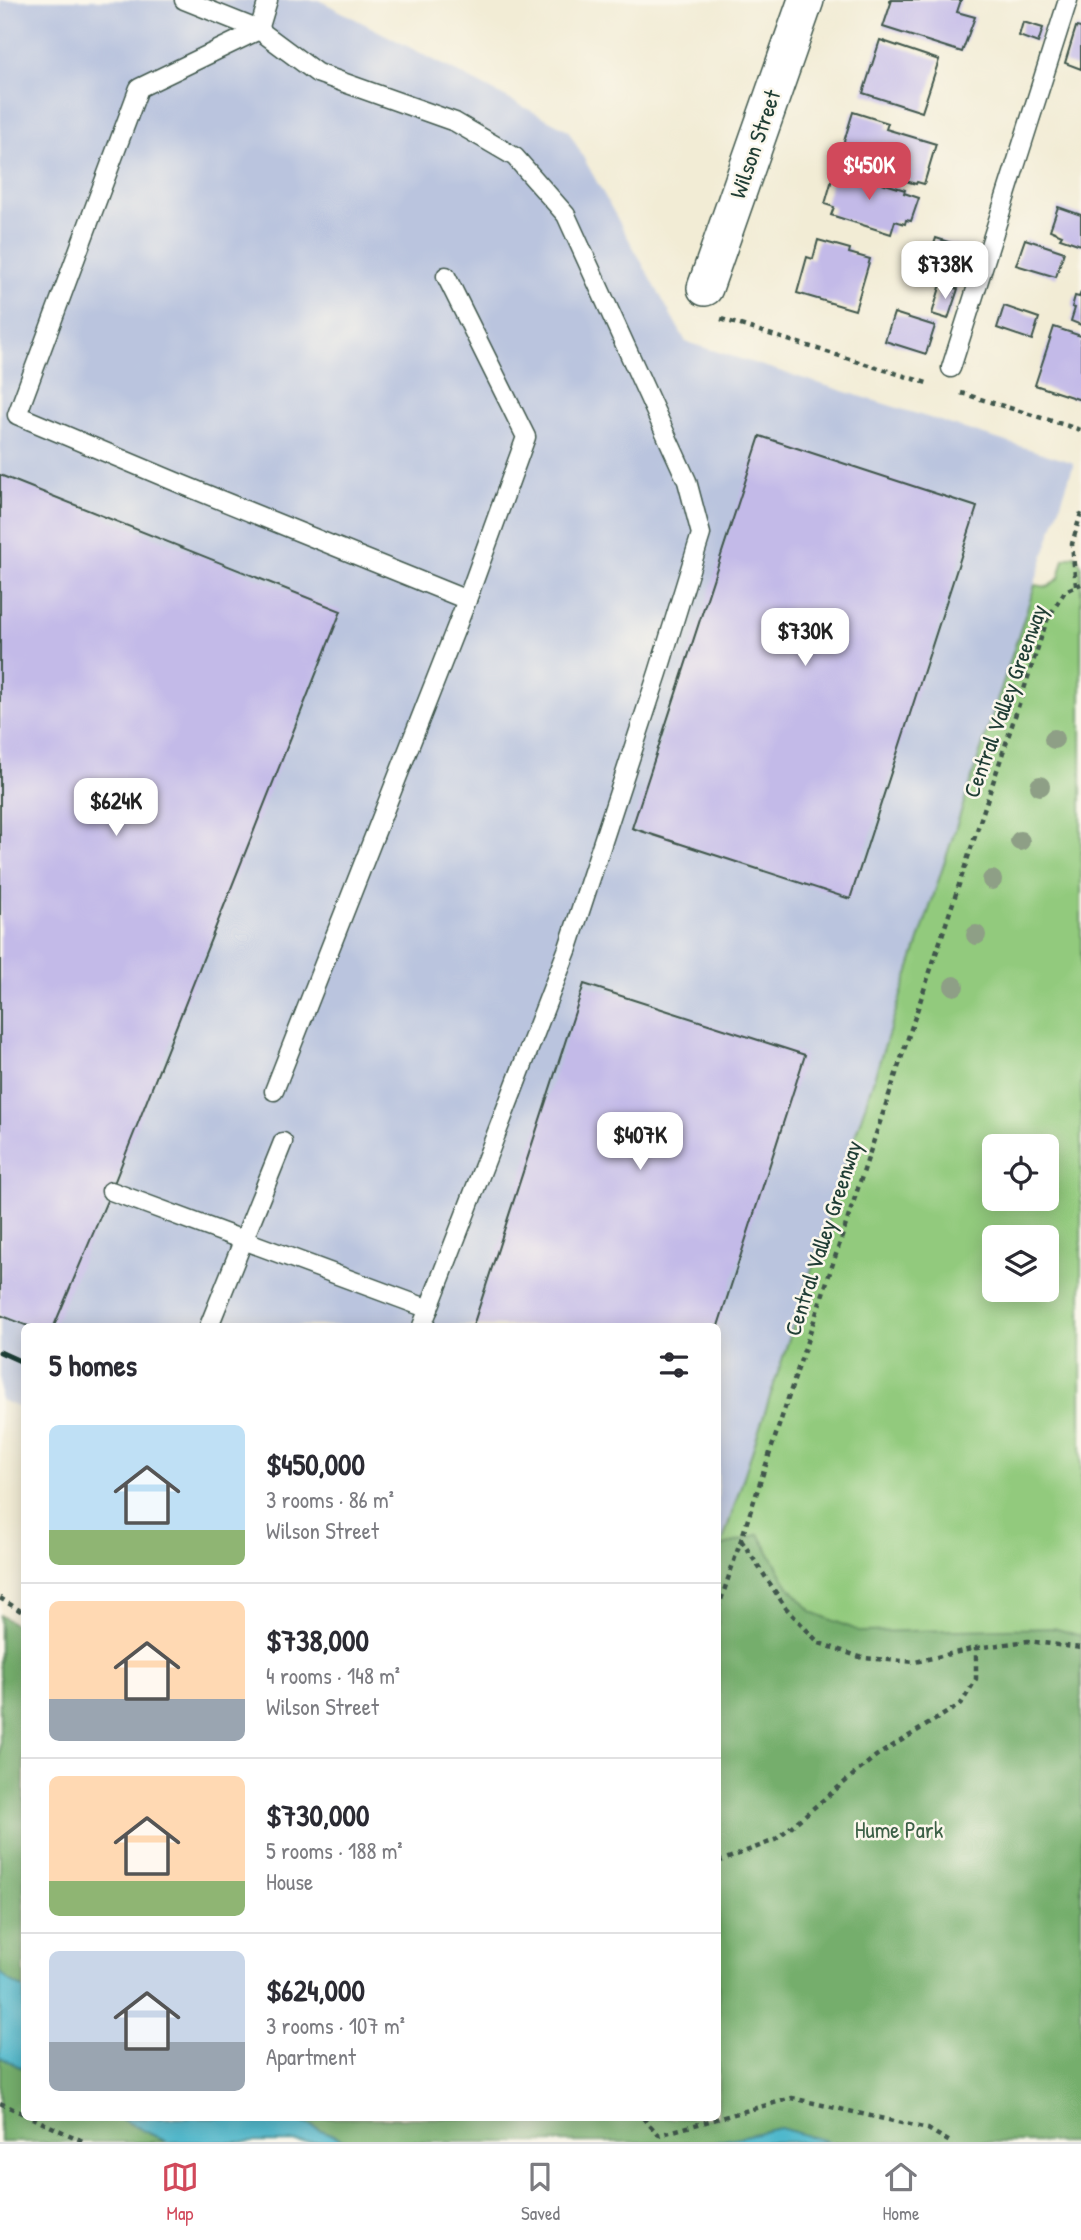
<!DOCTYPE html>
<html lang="en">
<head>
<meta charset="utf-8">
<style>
  :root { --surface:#fff; --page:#f7f7f7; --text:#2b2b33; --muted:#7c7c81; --line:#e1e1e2; --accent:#d1495b }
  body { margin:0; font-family:"Patrick Hand",sans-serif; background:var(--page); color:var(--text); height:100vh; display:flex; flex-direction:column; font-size:26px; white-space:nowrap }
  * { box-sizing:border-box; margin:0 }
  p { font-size:23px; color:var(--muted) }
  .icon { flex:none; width:38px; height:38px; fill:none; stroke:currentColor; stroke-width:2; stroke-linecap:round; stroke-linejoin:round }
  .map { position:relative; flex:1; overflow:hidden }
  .details { position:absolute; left:21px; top:1323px; width:700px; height:798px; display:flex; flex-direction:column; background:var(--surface); border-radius:10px; box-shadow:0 4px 18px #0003 }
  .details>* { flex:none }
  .buttons { position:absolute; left:982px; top:1134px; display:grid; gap:14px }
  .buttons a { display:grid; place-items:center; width:77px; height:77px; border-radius:10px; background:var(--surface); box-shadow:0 4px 18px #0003; font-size:35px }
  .price { position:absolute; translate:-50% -60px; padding:0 16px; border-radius:14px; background:#fff; color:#222; font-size:23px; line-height:46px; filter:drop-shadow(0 2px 4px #0008) }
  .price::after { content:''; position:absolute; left:50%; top:42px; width:21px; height:16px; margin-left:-10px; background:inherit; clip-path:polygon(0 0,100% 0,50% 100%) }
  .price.selected { background:var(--accent); color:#fff }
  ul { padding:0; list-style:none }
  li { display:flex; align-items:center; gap:21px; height:175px; padding:0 28px }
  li+li { border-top:2px solid var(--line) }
  li span { display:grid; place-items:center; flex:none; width:196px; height:140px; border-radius:10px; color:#555 }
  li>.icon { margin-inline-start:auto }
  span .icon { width:84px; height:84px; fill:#fffc; stroke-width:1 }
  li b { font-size:30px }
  h2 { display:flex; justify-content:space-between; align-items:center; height:84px; padding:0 28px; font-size:30px }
  .tabs { display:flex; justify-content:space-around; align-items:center; height:98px; border-top:2px solid var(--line); background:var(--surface); font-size:19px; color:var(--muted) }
  .tabs a { display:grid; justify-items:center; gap:4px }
  .tabs .selected { color:var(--accent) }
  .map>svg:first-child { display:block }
  .industrial { fill:#bac4de }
  .green { fill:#92ca7d; stroke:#588458; stroke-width:2; fill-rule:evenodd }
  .forest { fill:#75ae6c; stroke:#4a7650; stroke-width:2 }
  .water { fill:#4fb8cc; stroke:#377a80; stroke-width:2 }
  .building { fill:#c3bae8 }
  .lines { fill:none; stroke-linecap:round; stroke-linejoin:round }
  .service-casing { stroke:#3f574c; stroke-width:21 }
  .minor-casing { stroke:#3f574c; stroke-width:38 }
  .path { stroke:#3f574c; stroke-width:4.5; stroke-dasharray:5 5; stroke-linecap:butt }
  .service { stroke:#fff; stroke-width:18 }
  .minor { stroke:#fff; stroke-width:35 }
  .rail { stroke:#1f3d34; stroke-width:5 }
  .tree { fill:#8e9f86 }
  .labels { text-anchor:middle; stroke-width:5; stroke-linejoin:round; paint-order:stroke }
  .street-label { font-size:23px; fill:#1f3d34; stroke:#fbf7ec }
  .park-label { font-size:23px; fill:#3c6046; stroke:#fbf7ec }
</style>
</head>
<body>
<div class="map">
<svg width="1081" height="2142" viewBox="0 0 1081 2142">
  <rect width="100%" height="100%" fill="#fbf7ec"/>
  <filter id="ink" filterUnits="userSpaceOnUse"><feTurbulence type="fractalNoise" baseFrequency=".0143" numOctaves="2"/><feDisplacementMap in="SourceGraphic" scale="14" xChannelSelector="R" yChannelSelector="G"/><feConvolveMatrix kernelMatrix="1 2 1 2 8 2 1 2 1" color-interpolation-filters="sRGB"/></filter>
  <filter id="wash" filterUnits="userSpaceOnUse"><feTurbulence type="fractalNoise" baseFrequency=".00686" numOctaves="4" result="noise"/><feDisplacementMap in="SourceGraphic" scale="28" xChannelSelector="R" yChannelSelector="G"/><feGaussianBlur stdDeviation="1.57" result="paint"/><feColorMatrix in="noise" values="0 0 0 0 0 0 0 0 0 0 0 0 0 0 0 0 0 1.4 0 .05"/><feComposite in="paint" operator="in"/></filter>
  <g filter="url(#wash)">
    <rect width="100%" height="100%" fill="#f2ecd5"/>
    <path class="industrial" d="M0 0H319L568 130 686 342 1074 463 718 1556V1326H24V1427L21 1408 0 1400Z"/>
    <path class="green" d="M1075 555 1081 564V2142H830L780 2128 716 2142H522L718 2118V1556L1035 585 1048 587 1059 578 1064 559ZM994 1146H1046V1199H994ZM994 1237H1046V1290H994Z"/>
    <g class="forest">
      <path d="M759 1534 788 1586 812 1612 861 1632 1054 1628 1081 1636V2142H830L780 2128 716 2142H350L292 2118H718V1556L721 1547Z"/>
      <path d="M0 1615 24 1630V1989L8 1980 0 1972Z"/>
      <path d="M0 2057 24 2069V2118H119L167 2142H0Z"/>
    </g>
    <g class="water">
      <path d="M0 1972 8 1980 24 1989V2069L0 2057Z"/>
      <path d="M119 2118H292L350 2142H167Z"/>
      <path d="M780 2128 830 2142H716Z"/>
    </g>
    <g id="blocks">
      <g class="building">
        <path d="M892 0H961L957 12 975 17 962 52 883 27Z"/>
        <path d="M1023 22 1043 28 1038 43 1019 36Z"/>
        <path d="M1076 27 1081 28V69L1065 63Z"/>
        <path d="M880 40 939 60 922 112 863 93Z"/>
        <path d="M853 112 888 123 886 129 936 144 924 184 917 182 916 184 838 161Z"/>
        <path d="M835 169 905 190 904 193 919 198 911 221 906 220 905 224 895 221 891 234 831 215 834 207 825 204Z"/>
        <path d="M1058 207 1081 215V245L1060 238 1062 235 1050 230Z"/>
        <path d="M936 238 970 249 958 286 924 275Z"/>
        <path d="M1025 239 1064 252 1056 277 1016 265Z"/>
        <path d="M818 240 850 249 849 253 870 259 855 310 797 293 807 257 813 259Z"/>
        <path d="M941 284 958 289 948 319 932 314Z"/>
        <path d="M1081 292V325L1071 321 1075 308 1072 307 1075 296 1079 297Z"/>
        <path d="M1004 306 1039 318 1032 340 997 328Z"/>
        <path d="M894 313 935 326 926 354 885 341Z"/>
        <path d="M1054 327 1081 336V400L1035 385Z"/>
        <path d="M760 436 977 507 850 899 632 828Z"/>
        <path d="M0 475 341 611 111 1191 54 1326H28L0 1315Z"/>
        <path d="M584 984 805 1055 718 1326H473Z"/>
      </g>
    </g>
  </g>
  <g filter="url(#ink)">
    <use href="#blocks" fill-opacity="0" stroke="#3f574c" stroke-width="2"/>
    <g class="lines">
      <g class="service-casing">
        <g id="service">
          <path d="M184 0 259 30 317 73 455 122 515 157 566 215 687 481 701 534 658 673 568 948 422 1326"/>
          <path d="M268 0 259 30 139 88 17 415 181 484 467 600 274 1091"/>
          <path d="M446 276 526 437 467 600"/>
          <path d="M951 368 1068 0"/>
          <path d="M111 1191 429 1309"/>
          <path d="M209 1326 283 1142"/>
        </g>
      </g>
      <g class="minor-casing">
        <path id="minor" d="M705 288 806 0"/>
      </g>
      <g class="path">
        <path d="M889 0 892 1"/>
        <path d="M721 319 930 384"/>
        <path d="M961 393 1081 430"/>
        <path d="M1076 586 1072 544 1081 513"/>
        <path d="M741 1540 786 1608 819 1643 863 1658 915 1662 976 1648 1028 1641 1081 1648"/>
        <path d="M0 1598 24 1613"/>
        <path d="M718 1609 1047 620 1065 591 1081 584"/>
        <path d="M718 1862 775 1840 876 1756 961 1704 976 1679V1648"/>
        <path d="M0 2103 24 2114"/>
        <path d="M32 2118 85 2142"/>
        <path d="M643 2118 659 2135 792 2098 928 2129 950 2142"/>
      </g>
      <use href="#service" class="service"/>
      <use href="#minor" class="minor"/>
      <path class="rail" d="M0 1352 20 1361"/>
    </g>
    <g class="tree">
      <circle cx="1054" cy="739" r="10"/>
      <circle cx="1040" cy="786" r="10"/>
      <circle cx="1020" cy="841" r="10"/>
      <circle cx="992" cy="880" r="10"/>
      <circle cx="976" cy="935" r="10"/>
      <circle cx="954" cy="986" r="10"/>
    </g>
  </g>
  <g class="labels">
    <g class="street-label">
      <text transform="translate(755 144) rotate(-71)" y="8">Wilson Street</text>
      <text transform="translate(1005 701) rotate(-70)" y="8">Central Valley Greenway</text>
      <text transform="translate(823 1238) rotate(-72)" y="8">Central Valley Greenway</text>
    </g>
    <g class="park-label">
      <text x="899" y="1838">Hume Park</text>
    </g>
  </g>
</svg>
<div class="buttons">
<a><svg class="icon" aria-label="locate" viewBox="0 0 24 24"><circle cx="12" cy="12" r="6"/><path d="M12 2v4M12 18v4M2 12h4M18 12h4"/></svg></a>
<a><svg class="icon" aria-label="layers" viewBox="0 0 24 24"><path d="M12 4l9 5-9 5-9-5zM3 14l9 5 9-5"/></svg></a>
</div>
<b class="price selected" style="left:869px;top:202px">$450K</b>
<b class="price" style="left:945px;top:301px">$738K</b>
<b class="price" style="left:805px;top:668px">$730K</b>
<b class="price" style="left:116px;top:838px">$624K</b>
<b class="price" style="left:640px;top:1172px">$407K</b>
<section class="details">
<h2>5 homes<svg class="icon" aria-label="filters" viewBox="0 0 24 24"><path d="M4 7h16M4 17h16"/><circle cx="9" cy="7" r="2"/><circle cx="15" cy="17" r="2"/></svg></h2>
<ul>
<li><span style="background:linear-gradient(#bfe0f5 75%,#8fb573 0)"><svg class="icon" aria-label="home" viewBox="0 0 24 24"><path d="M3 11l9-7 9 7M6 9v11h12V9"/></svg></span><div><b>$450,000</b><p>3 rooms · 86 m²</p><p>Wilson Street</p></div></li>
<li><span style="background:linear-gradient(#ffd9b3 70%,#9aa5b1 0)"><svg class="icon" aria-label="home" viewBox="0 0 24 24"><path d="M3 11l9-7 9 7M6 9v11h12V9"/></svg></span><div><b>$738,000</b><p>4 rooms · 148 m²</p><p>Wilson Street</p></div></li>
<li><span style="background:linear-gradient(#ffd9b3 75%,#8fb573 0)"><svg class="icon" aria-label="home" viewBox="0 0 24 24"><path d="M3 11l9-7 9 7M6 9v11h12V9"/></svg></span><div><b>$730,000</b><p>5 rooms · 188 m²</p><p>House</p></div></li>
<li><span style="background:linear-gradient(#c9d6e8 65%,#9aa5b1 0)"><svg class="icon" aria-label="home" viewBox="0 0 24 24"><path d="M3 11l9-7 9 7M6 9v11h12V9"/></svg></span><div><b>$624,000</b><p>3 rooms · 107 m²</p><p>Apartment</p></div></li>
</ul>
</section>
</div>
<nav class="tabs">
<a class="selected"><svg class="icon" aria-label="map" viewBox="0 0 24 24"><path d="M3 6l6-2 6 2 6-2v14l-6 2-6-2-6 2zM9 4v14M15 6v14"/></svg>Map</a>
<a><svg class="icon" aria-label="saved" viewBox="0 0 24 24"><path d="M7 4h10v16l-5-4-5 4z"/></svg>Saved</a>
<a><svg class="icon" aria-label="home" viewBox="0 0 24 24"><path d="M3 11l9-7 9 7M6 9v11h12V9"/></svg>Home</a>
</nav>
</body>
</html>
